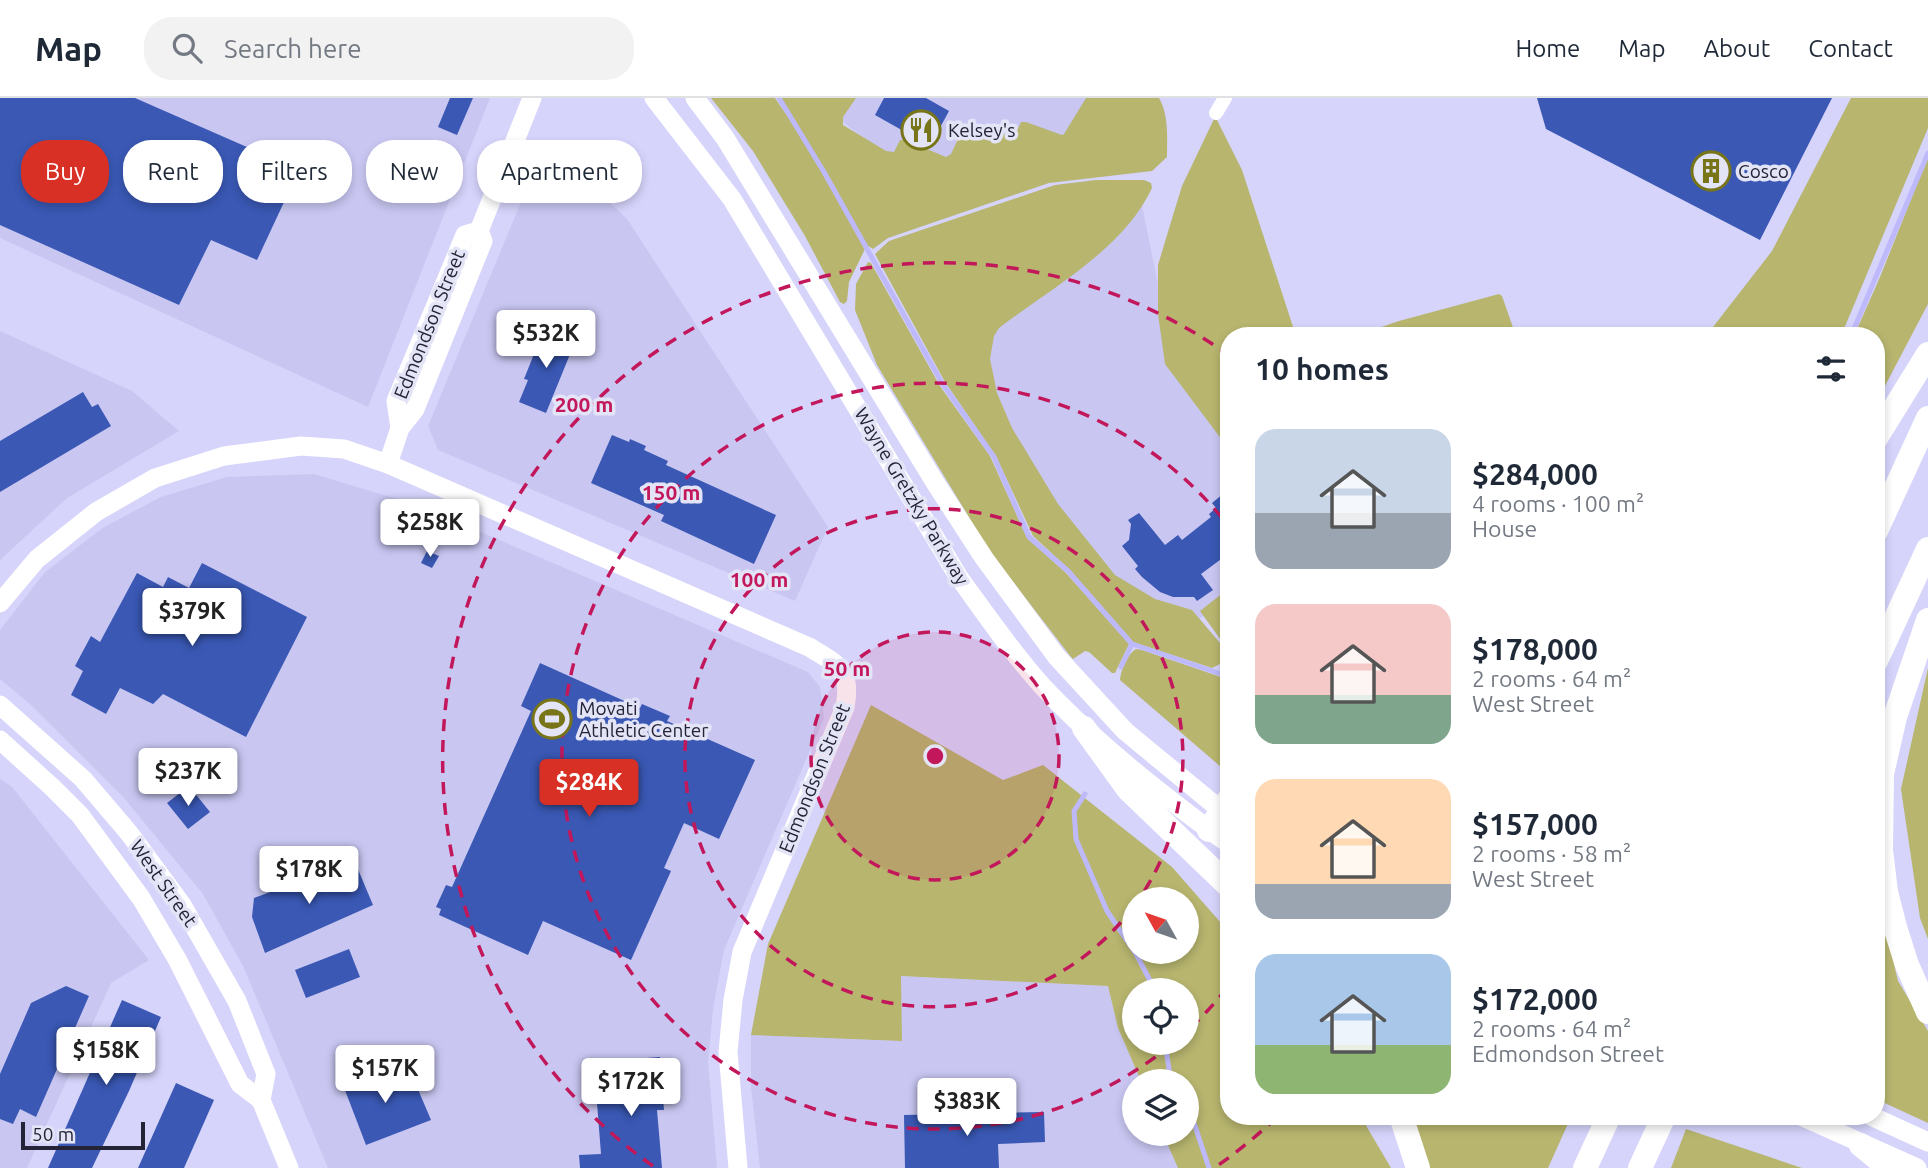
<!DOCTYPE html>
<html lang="en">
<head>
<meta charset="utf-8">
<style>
  :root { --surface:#fff; --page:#f2f2f3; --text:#1f2937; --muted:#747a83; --line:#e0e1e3; --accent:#d93025 }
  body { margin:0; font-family:Ubuntu,sans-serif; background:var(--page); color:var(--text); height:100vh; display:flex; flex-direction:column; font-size:26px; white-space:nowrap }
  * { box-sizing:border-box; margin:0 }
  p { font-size:23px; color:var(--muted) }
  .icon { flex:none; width:38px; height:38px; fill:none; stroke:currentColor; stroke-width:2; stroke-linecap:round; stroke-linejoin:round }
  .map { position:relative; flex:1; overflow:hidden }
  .drawer { position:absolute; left:1220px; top:229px; width:665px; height:798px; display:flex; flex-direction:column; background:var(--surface); border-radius:28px; box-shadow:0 4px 10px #0003 }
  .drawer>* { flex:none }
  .banner { position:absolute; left:21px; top:42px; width:665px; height:63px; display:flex; gap:14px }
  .needle { width:46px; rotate:310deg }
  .fabs { position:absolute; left:1122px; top:789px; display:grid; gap:14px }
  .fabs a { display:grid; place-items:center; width:77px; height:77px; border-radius:50%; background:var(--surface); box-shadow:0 4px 10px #0003; font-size:35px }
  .scale { position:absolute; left:21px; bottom:18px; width:124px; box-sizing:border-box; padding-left:7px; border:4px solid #252436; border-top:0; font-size:19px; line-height:24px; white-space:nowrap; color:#252436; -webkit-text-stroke:5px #e4e4f7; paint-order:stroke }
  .price { position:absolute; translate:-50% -60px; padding:0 16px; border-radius:7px; background:#fff; color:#222; font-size:23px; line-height:46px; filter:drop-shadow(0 2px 4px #0008) }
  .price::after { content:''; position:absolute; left:50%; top:42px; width:21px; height:16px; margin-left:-10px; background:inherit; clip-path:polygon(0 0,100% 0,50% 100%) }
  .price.current { background:var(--accent); color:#fff }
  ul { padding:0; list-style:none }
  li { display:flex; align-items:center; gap:21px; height:175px; padding:0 35px }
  li span { display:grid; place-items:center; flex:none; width:196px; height:140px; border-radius:21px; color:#555 }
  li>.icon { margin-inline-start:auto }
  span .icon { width:84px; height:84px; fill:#fffc; stroke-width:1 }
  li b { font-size:30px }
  h2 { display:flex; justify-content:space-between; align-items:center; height:84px; padding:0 35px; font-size:30px }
  .chip { padding:0 24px; border-radius:28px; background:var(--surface); box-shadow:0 4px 10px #0003; font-size:24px; line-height:63px }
  .chip.current { background:var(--accent); color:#fff }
  header { display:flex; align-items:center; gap:42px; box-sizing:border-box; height:98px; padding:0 35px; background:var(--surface); border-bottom:2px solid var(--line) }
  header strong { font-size:33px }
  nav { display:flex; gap:38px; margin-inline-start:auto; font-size:24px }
  .search { width:490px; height:63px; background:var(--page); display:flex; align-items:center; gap:18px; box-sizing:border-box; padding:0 24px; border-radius:28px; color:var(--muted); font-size:26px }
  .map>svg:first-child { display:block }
  .built { fill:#c9c7f2 }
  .green { fill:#b7b56e; fill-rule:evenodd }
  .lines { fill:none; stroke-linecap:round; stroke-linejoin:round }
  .stream { stroke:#beb9fa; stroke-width:5 }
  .building { fill:#3a58b4 }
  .street { stroke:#fff; stroke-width:14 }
  .secondary { stroke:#fff; stroke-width:19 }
  .highway { stroke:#fff; stroke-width:24 }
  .ring { fill:none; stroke:#c2185b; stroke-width:3.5; stroke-dasharray:12 9 }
  .labels { text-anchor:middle; stroke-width:7; stroke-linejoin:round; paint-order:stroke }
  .poi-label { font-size:19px; fill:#252436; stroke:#e4e4f7; text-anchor:start }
  .street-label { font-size:19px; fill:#252436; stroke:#e4e4f7 }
  .centre { fill:#c2185b; stroke:#e4e4f7; stroke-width:3.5 }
  .ring-label { font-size:21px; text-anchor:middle; font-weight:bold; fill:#c2185b; stroke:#e4e4f7; stroke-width:7; stroke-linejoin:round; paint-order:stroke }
</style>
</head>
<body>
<header>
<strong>Map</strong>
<div class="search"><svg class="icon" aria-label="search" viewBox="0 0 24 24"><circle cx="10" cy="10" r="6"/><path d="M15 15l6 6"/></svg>Search here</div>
<nav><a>Home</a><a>Map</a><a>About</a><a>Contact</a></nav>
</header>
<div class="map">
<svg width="1928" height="1070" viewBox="0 0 1928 1070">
  <rect width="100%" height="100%" fill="#d6d4fb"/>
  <g class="built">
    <path d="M0 0H490L368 309 0 140Z"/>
    <path d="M831 0H1142L1135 12 922 85 844 25Z"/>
    <path d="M546 44 627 121 828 429 795 503 438 352 428 328Z"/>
    <path d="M1141 103 1174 264 1228 331V499L1169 544 1085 449 959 259Z"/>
    <path d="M0 233 132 293 179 333 67 400 0 462Z"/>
    <path d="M314 376 420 408 808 574 820 589 824 620 724 852 713 911 708 964 717 1070H328L243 868 203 796 124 700 31 607 0 581V532L45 474 104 429 161 399 227 379Z"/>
    <path d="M0 681 12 689 149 862 111 885 27 1070H0Z"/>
    <path d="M900 878 1108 888 1118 930 1141 983 1134 984V1036H1163L1178 1070H760L751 989V937L901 943Z"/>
  </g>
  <g class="green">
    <path d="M711 0H775C809 48 836 100 865 151L849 184 847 203 844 206 840 204 805 138 753 53Z"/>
    <path d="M781 0H856L843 19V27L886 53 894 54 900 42H905L946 59 951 56 965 26 1011 38 1016 35 1021 24H1026L1062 37 1064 36 1086 0H1159C1169 17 1167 40 1167 59L1152 73 1049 85 888 140 873 151 865 146 836 91Z"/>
    <path d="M1851 0H1928V30L1841 238H1706L1772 153Z"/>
    <path d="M1216 20 1242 72 1296 238H1228V350L1165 266 1158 216V167L1174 114 1182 88 1214 21Z"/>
    <path d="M1928 59V206L1876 305V238H1854L1880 179Z"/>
    <path d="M1096 82H1144L1151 85 1152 90C1124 151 1051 190 999 230L994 238 990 261 997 295 1012 330 1058 406 1115 477 1155 501 1192 512 1226 552V563L1212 570 1133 544 1071 473 1033 438 996 358 945 284 875 156 889 143 1055 87Z"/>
    <path d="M868 164 871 165 940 288 990 358 1027 440 1066 475 1129 546 1115 575H1112L1089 554 1085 553 1073 561 1071 559 990 454 877 267 855 212 856 186Z"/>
    <path d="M1499 196 1502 198 1516 238H1355L1399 223Z"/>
    <path d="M1228 491V552L1200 513Z"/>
    <path d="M1136 551 1142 552 1221 579 1228 574V675L1120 582C1121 571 1127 557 1136 551Z"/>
    <path d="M1928 570V841L1920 820 1901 691Z"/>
    <path d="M871 607 1003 682 1043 667 1172 769 1228 833V1018L1361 1019 1391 1070H1178L1163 1036H1186V984L1141 983 1118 930 1108 888 901 878 902 943 751 937 768 846ZM1134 802H1186V854H1134ZM1134 892H1186V945H1134Z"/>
    <path d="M1876 790 1898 883 1928 933V1025L1876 1001Z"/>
    <path d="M1408 1019H1571L1548 1070H1427Z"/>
    <path d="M1686 1031 1802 1070H1671Z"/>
  </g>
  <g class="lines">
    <g class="stream">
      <path d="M779 0 824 74 942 285 994 359 1029 439 1068 473 1132 546 1221 576 1228 570"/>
      <path d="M1851 238 1928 55"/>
      <path d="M1121 569 1132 546"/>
      <path d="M1085 696 1074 713 1076 741 1107 813 1134 853"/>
      <path d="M1135 854 1155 892"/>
      <path d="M1165 945 1171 984"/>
      <path d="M1186 1012 1194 1025 1209 1070"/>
    </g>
  </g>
  <g class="building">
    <path d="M0 0H135L299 72 257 162 211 142 179 207 0 127Z"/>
    <path d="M450 0H473L457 37 438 29Z"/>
    <path d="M884 0H926L949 13 930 48 875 17Z"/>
    <path d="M1537 0H1832L1760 142 1546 31Z"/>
    <path d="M544 231 575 244 546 315 519 304 528 282 524 281Z"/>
    <path d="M83 294 92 309 98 306 111 328 0 394V343Z"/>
    <path d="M612 337 629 344 630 341 646 348 644 352 668 363 666 367 776 417 754 466 661 423 664 417 591 385Z"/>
    <path d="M1228 392V456L1201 476 1213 492 1197 503 1194 499H1173L1160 494 1142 479 1135 471 1138 468 1122 448 1129 442 1131 426 1128 422 1139 415 1165 447 1178 437 1182 442 1211 419 1209 416 1216 410 1212 405Z"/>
    <path d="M427 453 439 458 432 470 421 465Z"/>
    <path d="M202 465 307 519 246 639 163 596 153 606 120 590 106 616 71 597 83 573 75 568 91 538 100 544 137 475 163 489 168 479 189 490Z"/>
    <path d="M540 565 640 610 642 606 670 618 667 623 755 662 719 741 684 725 664 770 671 773 631 862 543 823 528 857 439 817 441 811 436 809 446 787 452 789 531 613 521 608Z"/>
    <path d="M189 688 210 714 188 731 167 705Z"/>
    <path d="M343 767 357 769 373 807 265 855 252 819 254 800Z"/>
    <path d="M349 851 360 879 306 900 295 872Z"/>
    <path d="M66 888 89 898 36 1019 20 1011 13 1026 0 1021V976L31 905Z"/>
    <path d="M122 902 161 919 129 993 92 1070H48Z"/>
    <path d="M660 959 664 1012H657L662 1070H580L579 1057 601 1056 597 1005 621 1003 619 975 608 976 607 963Z"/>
    <path d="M396 966 407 993 417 989 431 1022 366 1047 343 987Z"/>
    <path d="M176 985 214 1002 184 1070H138Z"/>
    <path d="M1044 1014 1045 1044 998 1046 999 1070H905L904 1017Z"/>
  </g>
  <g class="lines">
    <path class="street" d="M1216 15 1225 0"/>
    <g class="secondary">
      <path d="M654 0 732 101 958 478C985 515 1012 555 1043 589 1078 626 1116 659 1155 690 1179 709 1203 728 1228 745"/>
      <path d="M695 0 725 40 936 386 984 460 1056 558 1125 633 1228 718"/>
      <path d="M400 330 396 303 465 137 479 133"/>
      <path d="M388 366 400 330 415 311 483 143 479 133 532 0"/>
      <path d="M0 505 37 461 96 414 155 380 224 358 301 348 344 351 388 366 809 549C839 567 852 572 845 609L742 854 733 902 728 954 738 1070"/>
      <path d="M0 607 83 681 129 735 182 807 237 903 266 976 261 1002"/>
      <path d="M0 642 53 690 80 717 141 800 177 861 240 986 261 1002 289 1070"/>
      <path d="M1801 1018 1917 1070"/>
      <path d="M1871 1018 1928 1044"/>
    </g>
    <g class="highway">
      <path d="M1876 340 1928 256"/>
      <path d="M1876 433 1928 320"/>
      <path d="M1928 522 1895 619 1882 676 1881 752 1886 794 1895 829 1907 867 1928 914"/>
      <path d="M1876 563 1928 451"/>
      <path d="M1084 630 1128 691 1228 787"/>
      <path d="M1209 732 1228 703"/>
      <path d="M1401 1018 1418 1070"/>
      <path d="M1861 1047 1889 1070"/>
      <path d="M1585 1070 1609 1018"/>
      <path d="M1640 1070 1664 1018"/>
    </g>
  </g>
  <circle cx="935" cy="658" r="124" fill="#c2185b" fill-opacity=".12"/>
  <g class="ring">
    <circle cx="935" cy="658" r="124"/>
    <path d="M1134 808A249 249 0 1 1 1139 801"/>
    <path d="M1227 890A373 373 0 0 1 1187 933M1172 946A373 373 0 1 1 1227 426"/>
    <path d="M1277 1019A497 497 0 0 1 1217 1068M653 1068A497 497 0 1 1 1227 256"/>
  </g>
  <defs>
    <g id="restaurant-ring" transform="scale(2.0125)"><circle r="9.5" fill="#e4e4f7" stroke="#787519" stroke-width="1.5"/><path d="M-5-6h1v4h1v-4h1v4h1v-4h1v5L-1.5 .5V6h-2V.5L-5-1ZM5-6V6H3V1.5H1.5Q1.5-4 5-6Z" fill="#787519"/></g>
    <g id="building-ring" transform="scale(2.0125)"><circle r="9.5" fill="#e4e4f7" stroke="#787519" stroke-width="1.5"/><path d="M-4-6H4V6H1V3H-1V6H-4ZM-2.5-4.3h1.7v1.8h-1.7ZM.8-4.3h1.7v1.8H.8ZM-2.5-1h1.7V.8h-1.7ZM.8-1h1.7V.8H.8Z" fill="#787519"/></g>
    <g id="stadium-ring" transform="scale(2.0125)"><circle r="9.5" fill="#e4e4f7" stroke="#787519" stroke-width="1.5"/><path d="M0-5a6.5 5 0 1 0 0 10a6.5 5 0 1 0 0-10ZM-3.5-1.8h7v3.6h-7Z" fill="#787519"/></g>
  </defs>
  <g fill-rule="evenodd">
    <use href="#restaurant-ring" x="921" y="32"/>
    <use href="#building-ring" x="1711" y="73"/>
    <use href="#stadium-ring" x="552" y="621"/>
  </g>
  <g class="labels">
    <g class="poi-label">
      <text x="948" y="39">Kelsey's</text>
      <text x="1738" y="80">Cosco</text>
      <text x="579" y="617">Movati<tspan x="579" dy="22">Athletic Center</tspan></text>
    </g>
    <g class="street-label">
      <text transform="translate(429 226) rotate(-68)" y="7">Edmondson Street</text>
      <text transform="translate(912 398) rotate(59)" y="7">Wayne Gretzky Parkway</text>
      <text transform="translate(814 680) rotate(-68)" y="7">Edmondson Street</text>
      <text transform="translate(164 785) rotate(55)" y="7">West Street</text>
    </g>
  </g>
  <circle cx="935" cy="658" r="10" class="centre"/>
  <g class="ring-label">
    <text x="584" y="314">200 m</text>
    <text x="671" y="402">150 m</text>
    <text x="759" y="489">100 m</text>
    <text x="847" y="578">50 m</text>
  </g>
</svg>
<div class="fabs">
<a><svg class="needle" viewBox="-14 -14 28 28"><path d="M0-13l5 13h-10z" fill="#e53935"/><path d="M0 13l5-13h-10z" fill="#747a83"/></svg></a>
<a><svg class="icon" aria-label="locate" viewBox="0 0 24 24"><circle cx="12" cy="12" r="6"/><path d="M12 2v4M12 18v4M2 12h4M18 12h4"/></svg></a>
<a><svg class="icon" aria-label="layers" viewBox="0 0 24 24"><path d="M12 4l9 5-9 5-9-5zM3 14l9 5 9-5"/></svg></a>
</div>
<div class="scale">50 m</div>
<b class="price" style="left:546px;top:272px">$532K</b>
<b class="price" style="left:430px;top:461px">$258K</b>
<b class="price" style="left:192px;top:550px">$379K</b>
<b class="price" style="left:188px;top:710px">$237K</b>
<b class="price current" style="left:589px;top:721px">$284K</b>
<b class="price" style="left:309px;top:808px">$178K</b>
<b class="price" style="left:106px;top:989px">$158K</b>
<b class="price" style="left:385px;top:1007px">$157K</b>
<b class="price" style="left:631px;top:1020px">$172K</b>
<b class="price" style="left:967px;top:1040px">$383K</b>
<div class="banner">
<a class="chip current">Buy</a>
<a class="chip">Rent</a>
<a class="chip">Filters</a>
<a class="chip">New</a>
<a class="chip">Apartment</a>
</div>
<section class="drawer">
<h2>10 homes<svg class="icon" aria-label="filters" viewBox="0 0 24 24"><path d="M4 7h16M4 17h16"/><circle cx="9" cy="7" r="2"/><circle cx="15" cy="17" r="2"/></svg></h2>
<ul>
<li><span style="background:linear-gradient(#c9d6e8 60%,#9aa5b1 0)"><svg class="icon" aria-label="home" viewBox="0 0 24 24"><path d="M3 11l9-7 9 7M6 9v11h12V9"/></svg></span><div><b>$284,000</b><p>4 rooms · 100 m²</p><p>House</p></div></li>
<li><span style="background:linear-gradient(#f6c9c9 65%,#7fa58c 0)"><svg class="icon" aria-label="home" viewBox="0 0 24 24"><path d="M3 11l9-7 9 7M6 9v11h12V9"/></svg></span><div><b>$178,000</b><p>2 rooms · 64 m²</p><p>West Street</p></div></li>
<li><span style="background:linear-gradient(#ffd9b3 75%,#9aa5b1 0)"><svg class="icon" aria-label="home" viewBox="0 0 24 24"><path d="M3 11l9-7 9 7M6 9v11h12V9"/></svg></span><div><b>$157,000</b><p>2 rooms · 58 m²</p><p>West Street</p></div></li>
<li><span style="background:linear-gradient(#a9c7e8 65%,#8fb573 0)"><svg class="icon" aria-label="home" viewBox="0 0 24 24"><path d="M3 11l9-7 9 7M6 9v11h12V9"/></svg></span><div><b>$172,000</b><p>2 rooms · 64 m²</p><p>Edmondson Street</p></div></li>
</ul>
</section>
</div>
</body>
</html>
